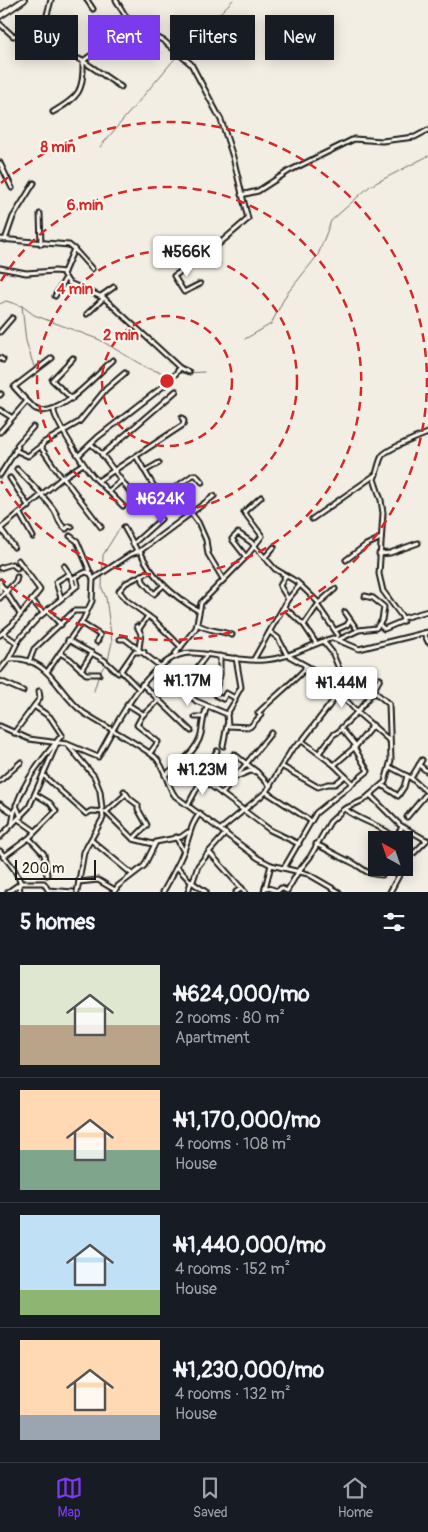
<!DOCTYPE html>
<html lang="en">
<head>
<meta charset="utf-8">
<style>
  :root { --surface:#171b24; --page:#20242c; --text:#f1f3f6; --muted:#9ea1a6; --line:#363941; --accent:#7c3aed }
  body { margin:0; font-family:Pangolin,sans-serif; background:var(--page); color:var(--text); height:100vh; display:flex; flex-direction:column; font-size:19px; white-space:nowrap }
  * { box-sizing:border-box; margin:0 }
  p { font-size:16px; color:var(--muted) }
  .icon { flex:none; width:28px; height:28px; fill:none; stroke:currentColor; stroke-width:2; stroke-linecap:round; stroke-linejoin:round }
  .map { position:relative; height:892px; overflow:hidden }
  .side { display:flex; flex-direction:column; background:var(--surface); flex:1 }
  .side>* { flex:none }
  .top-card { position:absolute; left:15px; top:15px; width:399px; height:45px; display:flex; gap:10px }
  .needle { width:32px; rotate:320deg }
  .fabs { position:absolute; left:368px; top:831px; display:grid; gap:10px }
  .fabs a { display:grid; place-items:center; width:45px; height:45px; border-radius:0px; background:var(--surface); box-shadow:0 2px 12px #0003; font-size:25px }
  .scale { position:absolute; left:15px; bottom:12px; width:81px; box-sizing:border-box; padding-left:5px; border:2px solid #1c1c1c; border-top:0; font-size:14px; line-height:18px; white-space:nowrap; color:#1c1c1c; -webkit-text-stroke:4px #fbf7ec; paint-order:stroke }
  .price { position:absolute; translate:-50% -42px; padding:0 11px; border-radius:5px; background:#fff; color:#222; font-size:16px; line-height:32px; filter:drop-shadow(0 1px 2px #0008) }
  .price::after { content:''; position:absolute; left:50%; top:30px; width:15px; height:11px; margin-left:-8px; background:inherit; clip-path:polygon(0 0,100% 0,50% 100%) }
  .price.active { background:var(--accent); color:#fff }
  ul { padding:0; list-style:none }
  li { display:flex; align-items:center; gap:15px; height:125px; padding:0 20px }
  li+li { border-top:1px solid var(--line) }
  li span { display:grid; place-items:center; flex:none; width:140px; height:100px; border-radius:0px; color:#555 }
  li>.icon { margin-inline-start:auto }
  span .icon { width:60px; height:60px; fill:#fffc; stroke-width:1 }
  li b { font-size:21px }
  h2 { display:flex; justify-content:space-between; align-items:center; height:60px; padding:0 20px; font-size:21px }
  .chip { padding:0 18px; border-radius:0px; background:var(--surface); box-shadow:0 2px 12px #0003; font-size:18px; line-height:45px }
  .chip.active { background:var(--accent); color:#fff }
  .dock { display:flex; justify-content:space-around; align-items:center; height:70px; border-top:1px solid var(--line); background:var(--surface); font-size:14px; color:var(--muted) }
  .dock a { display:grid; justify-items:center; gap:2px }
  .dock .active { color:var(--accent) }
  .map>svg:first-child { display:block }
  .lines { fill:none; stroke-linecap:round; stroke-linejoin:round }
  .stream { stroke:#716f6b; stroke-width:1 }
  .street-casing { stroke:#1c1c1c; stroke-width:7 }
  .secondary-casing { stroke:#1c1c1c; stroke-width:8 }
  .street { stroke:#fbf7ec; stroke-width:3 }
  .secondary { stroke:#fbf7ec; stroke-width:4.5 }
  .ring { fill:none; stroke:#d62828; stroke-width:2.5; stroke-dasharray:9 6 }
  .centre { fill:#d62828; stroke:#fbf7ec; stroke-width:2.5 }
  .ring-label { font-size:15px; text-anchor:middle; font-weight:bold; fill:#d62828; stroke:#fbf7ec; stroke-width:4; stroke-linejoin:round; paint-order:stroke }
</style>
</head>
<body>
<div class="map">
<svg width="428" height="892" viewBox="0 0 428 892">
  <rect width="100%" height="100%" fill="#f2eee4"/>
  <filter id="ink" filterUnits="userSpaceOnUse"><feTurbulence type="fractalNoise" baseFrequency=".02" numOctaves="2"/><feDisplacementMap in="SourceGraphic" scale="10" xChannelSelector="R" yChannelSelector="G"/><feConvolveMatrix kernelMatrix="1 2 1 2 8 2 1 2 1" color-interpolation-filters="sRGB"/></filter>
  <g filter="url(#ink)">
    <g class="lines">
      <g class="stream">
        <path d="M181 52 233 0"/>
        <path d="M100 147 178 55"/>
        <path d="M0 304 6 301 22 306 34 315 100 340 147 368 166 374 204 372"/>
        <path d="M22 306 26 341 35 370"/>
        <path d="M245 339 271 324 286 295 318 255 331 221 370 186 428 156"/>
        <path d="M94 691 99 674 108 660 112 642 106 598 102 588 103 555 119 529"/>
      </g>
      <g class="street-casing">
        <g id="street">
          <path d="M87 0 93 9"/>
          <path d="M116 0 129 22 164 41 191 64 221 120 233 157 248 219 206 255 174 276 184 292 200 284"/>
          <path d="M0 24 13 36 28 34 45 22 51 0"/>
          <path d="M35 28 50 51 57 55 68 54 83 61 121 87"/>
          <path d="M53 112C79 97 84 91 83 61 100 48 120 39 134 24"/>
          <path d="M0 163 12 188"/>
          <path d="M241 195 258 191 289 171 354 139 382 141 415 137 428 130"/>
          <path d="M40 214 41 244"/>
          <path d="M0 239 69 245 74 249 63 274 69 283 104 298 180 368 189 372"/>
          <path d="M5 240 13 217 34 183"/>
          <path d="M74 249 92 269"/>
          <path d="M0 268 26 273 55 271 64 272"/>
          <path d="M55 296 65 279"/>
          <path d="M101 296 114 287"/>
          <path d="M87 314 104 298"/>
          <path d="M0 332 12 318"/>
          <path d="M0 358 3 360"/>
          <path d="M0 395 1 394"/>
          <path d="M72 399 52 380 73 358"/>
          <path d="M27 401C30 403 33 408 36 409 58 420 97 374 113 360"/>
          <path d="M0 410 11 417"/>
          <path d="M54 411C55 421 89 475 98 481L183 425 184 421 182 418"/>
          <path d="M0 432 27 401 14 387 52 358"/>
          <path d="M428 433C420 436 385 450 382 456 378 463 378 471 374 479L381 500 383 513 379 574 383 591 403 618 428 611"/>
          <path d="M91 444 101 453 133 496"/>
          <path d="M15 450 28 456 41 446"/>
          <path d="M79 455 98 437 170 381 180 368"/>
          <path d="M102 455 176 391"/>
          <path d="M136 456 156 490"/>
          <path d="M17 469C30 482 43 495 54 510 59 517 57 523 66 529L69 526 72 527"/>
          <path d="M145 471 159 463"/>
          <path d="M0 475 18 447 17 445 33 427"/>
          <path d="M63 477 101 527"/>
          <path d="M10 478 29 507"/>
          <path d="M62 478 42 449 43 443 79 422 106 389 125 373"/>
          <path d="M98 481 123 506"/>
          <path d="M202 482 196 475H193L173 489 198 522 206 540 208 554 223 579"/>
          <path d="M109 491 121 481"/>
          <path d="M20 514 33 537"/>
          <path d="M312 519 375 475"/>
          <path d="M124 527 138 552"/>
          <path d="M0 529 62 478 83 464"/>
          <path d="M1 529 14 547"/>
          <path d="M133 544 161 519"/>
          <path d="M140 551C152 578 174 597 199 611"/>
          <path d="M379 554 390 553 418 543"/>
          <path d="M246 557 232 539 238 533 251 542 275 569 297 582 319 603"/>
          <path d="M265 557 274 547"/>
          <path d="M346 560 366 545 381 538"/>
          <path d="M64 566 71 576 74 587"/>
          <path d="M0 568 12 564 17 568"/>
          <path d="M150 571 126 583 119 591 126 600 155 621 181 647"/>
          <path d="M142 575 143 581 154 594 164 585"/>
          <path d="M285 576 280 586 288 599"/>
          <path d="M17 577 16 581 6 592 20 614"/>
          <path d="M71 579 86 572 91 574"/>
          <path d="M93 579 131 554 140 551 214 496"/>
          <path d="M0 581V592"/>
          <path d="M0 598 6 591 1 585"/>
          <path d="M61 598 56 582 67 575 71 576"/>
          <path d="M32 600 43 613"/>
          <path d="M318 606 338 635 336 638"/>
          <path d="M284 607 304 625 316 643"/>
          <path d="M47 610 61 625"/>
          <path d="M345 612 356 628"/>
          <path d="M81 623 100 635 97 642"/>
          <path d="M197 624C207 631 220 630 232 635"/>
          <path d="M379 624 384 629 403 621 402 617"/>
          <path d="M304 625 319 603 335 589"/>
          <path d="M137 626 141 634 139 648"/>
          <path d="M139 629 148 616"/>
          <path d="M336 630 347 625 350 620"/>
          <path d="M270 632 278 638 287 655 323 675 358 713 389 740"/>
          <path d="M3 633 17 643"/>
          <path d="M424 633 428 642"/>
          <path d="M0 635 12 625 40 590 18 560"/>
          <path d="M120 639H125L161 667"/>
          <path d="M68 640 104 660 118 673"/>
          <path d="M338 640 359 630 376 628 382 620 384 607 373 598 365 596"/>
          <path d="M323 641 332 652 340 671"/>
          <path d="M60 653 70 659 86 674H99"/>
          <path d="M175 654 196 628 201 603 246 557 262 536 244 512 261 497"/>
          <path d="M220 656V675L215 693 217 696 223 699 226 693 235 698V701L227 714 228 726 250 727 261 715 258 713C273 698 290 685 305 669V666"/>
          <path d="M9 659 19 639 38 618 78 585 76 577"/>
          <path d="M254 659 288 599 300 585"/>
          <path d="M29 662 34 649 74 611H86"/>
          <path d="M160 668 196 701 227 714"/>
          <path d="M0 670 9 659C50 655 57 694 84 713 107 728 133 740 155 757 166 768 166 784 175 796L258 858 271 865 308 874 339 892"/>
          <path d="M81 670 92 653"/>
          <path d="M47 672 83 620 92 601 93 579 77 541 70 536"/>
          <path d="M0 681 23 691"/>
          <path d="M142 684 191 731"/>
          <path d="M139 689 121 671 134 652H144"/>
          <path d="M181 689 206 656"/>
          <path d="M235 698 241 687 236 658"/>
          <path d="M127 704 143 714 137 725 158 742 150 753"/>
          <path d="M143 715 159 700"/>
          <path d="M195 717H203"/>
          <path d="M0 726 29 739 67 744 98 757C115 726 151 652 192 653 215 654 240 662 264 660 288 659 311 644 333 638L359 649 428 632"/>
          <path d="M14 733 40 698 39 691"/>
          <path d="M302 741 334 765 352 783"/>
          <path d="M67 744 94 776 100 791 103 818 84 852 77 892"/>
          <path d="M223 746 227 725"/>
          <path d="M356 746 341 728C358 713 370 699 380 679"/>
          <path d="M319 753 333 735 341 730"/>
          <path d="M234 754 257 772"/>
          <path d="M334 765 356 746 373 725"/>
          <path d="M419 765 428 772"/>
          <path d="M283 767 318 787 328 784H335L345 776"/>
          <path d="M390 767 411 778 428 793"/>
          <path d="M186 769 201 776"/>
          <path d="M43 775 86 814 91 811 106 812 133 839 153 844"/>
          <path d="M165 775C178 765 197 751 201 734 203 723 203 716 207 707"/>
          <path d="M238 776 250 771 257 772 270 786"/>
          <path d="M411 778 422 760"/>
          <path d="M202 779 270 830 299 844"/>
          <path d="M0 781 21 762"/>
          <path d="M382 785 398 796 404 787 407 776"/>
          <path d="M124 791 130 799 138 805V809L147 825 133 839"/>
          <path d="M266 792 311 821"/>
          <path d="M222 794 271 733"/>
          <path d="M370 795 400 825 426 840"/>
          <path d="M0 804 13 813"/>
          <path d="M16 805 21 817"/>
          <path d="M188 805 202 779 201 776 217 751"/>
          <path d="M345 809C361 822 381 824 395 838"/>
          <path d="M106 812 126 794"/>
          <path d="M407 817 427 793"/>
          <path d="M18 819 35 831"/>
          <path d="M12 825C16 789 40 762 62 735L50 717 34 706"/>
          <path d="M221 829 266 792 292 749 302 741 339 693"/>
          <path d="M226 833 209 852 245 892"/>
          <path d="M0 837 29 807 57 743"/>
          <path d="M176 837 183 850"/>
          <path d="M29 838 44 854 47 875"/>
          <path d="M395 839 402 827"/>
          <path d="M91 840 132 874"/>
          <path d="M316 844C328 850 338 856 349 861 364 867 362 874 382 875"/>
          <path d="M404 847 414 853 427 840"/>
          <path d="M0 851 14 869 21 883"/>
          <path d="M3 857 29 838 56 811 50 803 35 794"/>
          <path d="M404 859 406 862 404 866"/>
          <path d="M177 867 190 881 206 892"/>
          <path d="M284 868 316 813 368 771 354 747"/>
          <path d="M298 872 310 857 330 822 344 809 364 800 385 782 391 760 389 704 376 693 373 694"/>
          <path d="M193 881 198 866 209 852"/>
          <path d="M79 882 98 880 115 890"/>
          <path d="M19 884 20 892"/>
          <path d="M265 887 278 891 281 888 287 891 298 872"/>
          <path d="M8 892 21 883H44L48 890 73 892"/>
          <path d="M114 892 118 886 144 866 156 842 181 837 188 832"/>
          <path d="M163 892C172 876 182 859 187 842 191 830 192 823 200 813"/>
          <path d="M188 892 191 882"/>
          <path d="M236 892 242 888"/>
          <path d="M264 892 271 865"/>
          <path d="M390 892 403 868"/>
        </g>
      </g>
      <g class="secondary-casing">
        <path id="secondary" d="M0 16 24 0"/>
      </g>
      <use href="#street" class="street"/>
      <use href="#secondary" class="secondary"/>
    </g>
  </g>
  <g class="ring">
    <circle cx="167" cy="381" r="65"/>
    <circle cx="167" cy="381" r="130"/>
    <path d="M1 281A194 194 0 1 1 1 481"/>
    <path d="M1 183A259 259 0 1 1 1 579"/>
  </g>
  <circle cx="167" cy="381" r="8" class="centre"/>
  <g class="ring-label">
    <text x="58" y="152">8 min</text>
    <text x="85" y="210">6 min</text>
    <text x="75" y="294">4 min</text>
    <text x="121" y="340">2 min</text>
  </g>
</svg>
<div class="fabs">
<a><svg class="needle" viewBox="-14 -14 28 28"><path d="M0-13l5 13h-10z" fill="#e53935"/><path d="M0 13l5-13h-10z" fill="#9ea1a6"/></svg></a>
</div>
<div class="scale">200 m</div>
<b class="price" style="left:187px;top:278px">₦566K</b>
<b class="price active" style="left:161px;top:525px">₦624K</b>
<b class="price" style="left:188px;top:707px">₦1.17M</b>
<b class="price" style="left:342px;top:709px">₦1.44M</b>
<b class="price" style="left:203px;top:796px">₦1.23M</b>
<div class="top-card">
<a class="chip">Buy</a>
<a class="chip active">Rent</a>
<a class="chip">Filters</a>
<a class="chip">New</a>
</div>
</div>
<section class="side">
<h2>5 homes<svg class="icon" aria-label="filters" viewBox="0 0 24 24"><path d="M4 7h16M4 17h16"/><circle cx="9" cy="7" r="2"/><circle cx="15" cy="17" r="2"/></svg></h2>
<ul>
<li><span style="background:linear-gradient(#dfe7d0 60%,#b9a48a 0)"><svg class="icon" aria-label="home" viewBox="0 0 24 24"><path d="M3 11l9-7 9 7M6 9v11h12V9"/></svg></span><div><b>₦624,000/mo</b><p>2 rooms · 80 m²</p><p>Apartment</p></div></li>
<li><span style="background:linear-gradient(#ffd9b3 60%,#7fa58c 0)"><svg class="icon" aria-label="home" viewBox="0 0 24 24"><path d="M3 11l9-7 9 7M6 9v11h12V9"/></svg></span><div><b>₦1,170,000/mo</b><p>4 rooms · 108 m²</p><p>House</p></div></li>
<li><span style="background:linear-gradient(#bfe0f5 75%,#8fb573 0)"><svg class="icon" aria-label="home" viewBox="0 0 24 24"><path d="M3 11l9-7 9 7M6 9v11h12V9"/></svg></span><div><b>₦1,440,000/mo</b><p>4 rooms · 152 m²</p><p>House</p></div></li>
<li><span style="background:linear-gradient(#ffd9b3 75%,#9aa5b1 0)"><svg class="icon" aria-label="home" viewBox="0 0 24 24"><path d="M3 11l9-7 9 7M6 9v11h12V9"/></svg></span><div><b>₦1,230,000/mo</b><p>4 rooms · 132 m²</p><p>House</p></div></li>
</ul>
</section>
<nav class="dock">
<a class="active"><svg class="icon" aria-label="map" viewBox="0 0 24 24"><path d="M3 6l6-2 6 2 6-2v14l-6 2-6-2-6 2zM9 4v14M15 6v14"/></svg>Map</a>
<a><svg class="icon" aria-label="saved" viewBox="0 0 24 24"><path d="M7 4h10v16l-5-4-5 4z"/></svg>Saved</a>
<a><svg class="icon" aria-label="home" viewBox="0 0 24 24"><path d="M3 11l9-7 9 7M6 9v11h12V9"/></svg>Home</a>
</nav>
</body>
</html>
